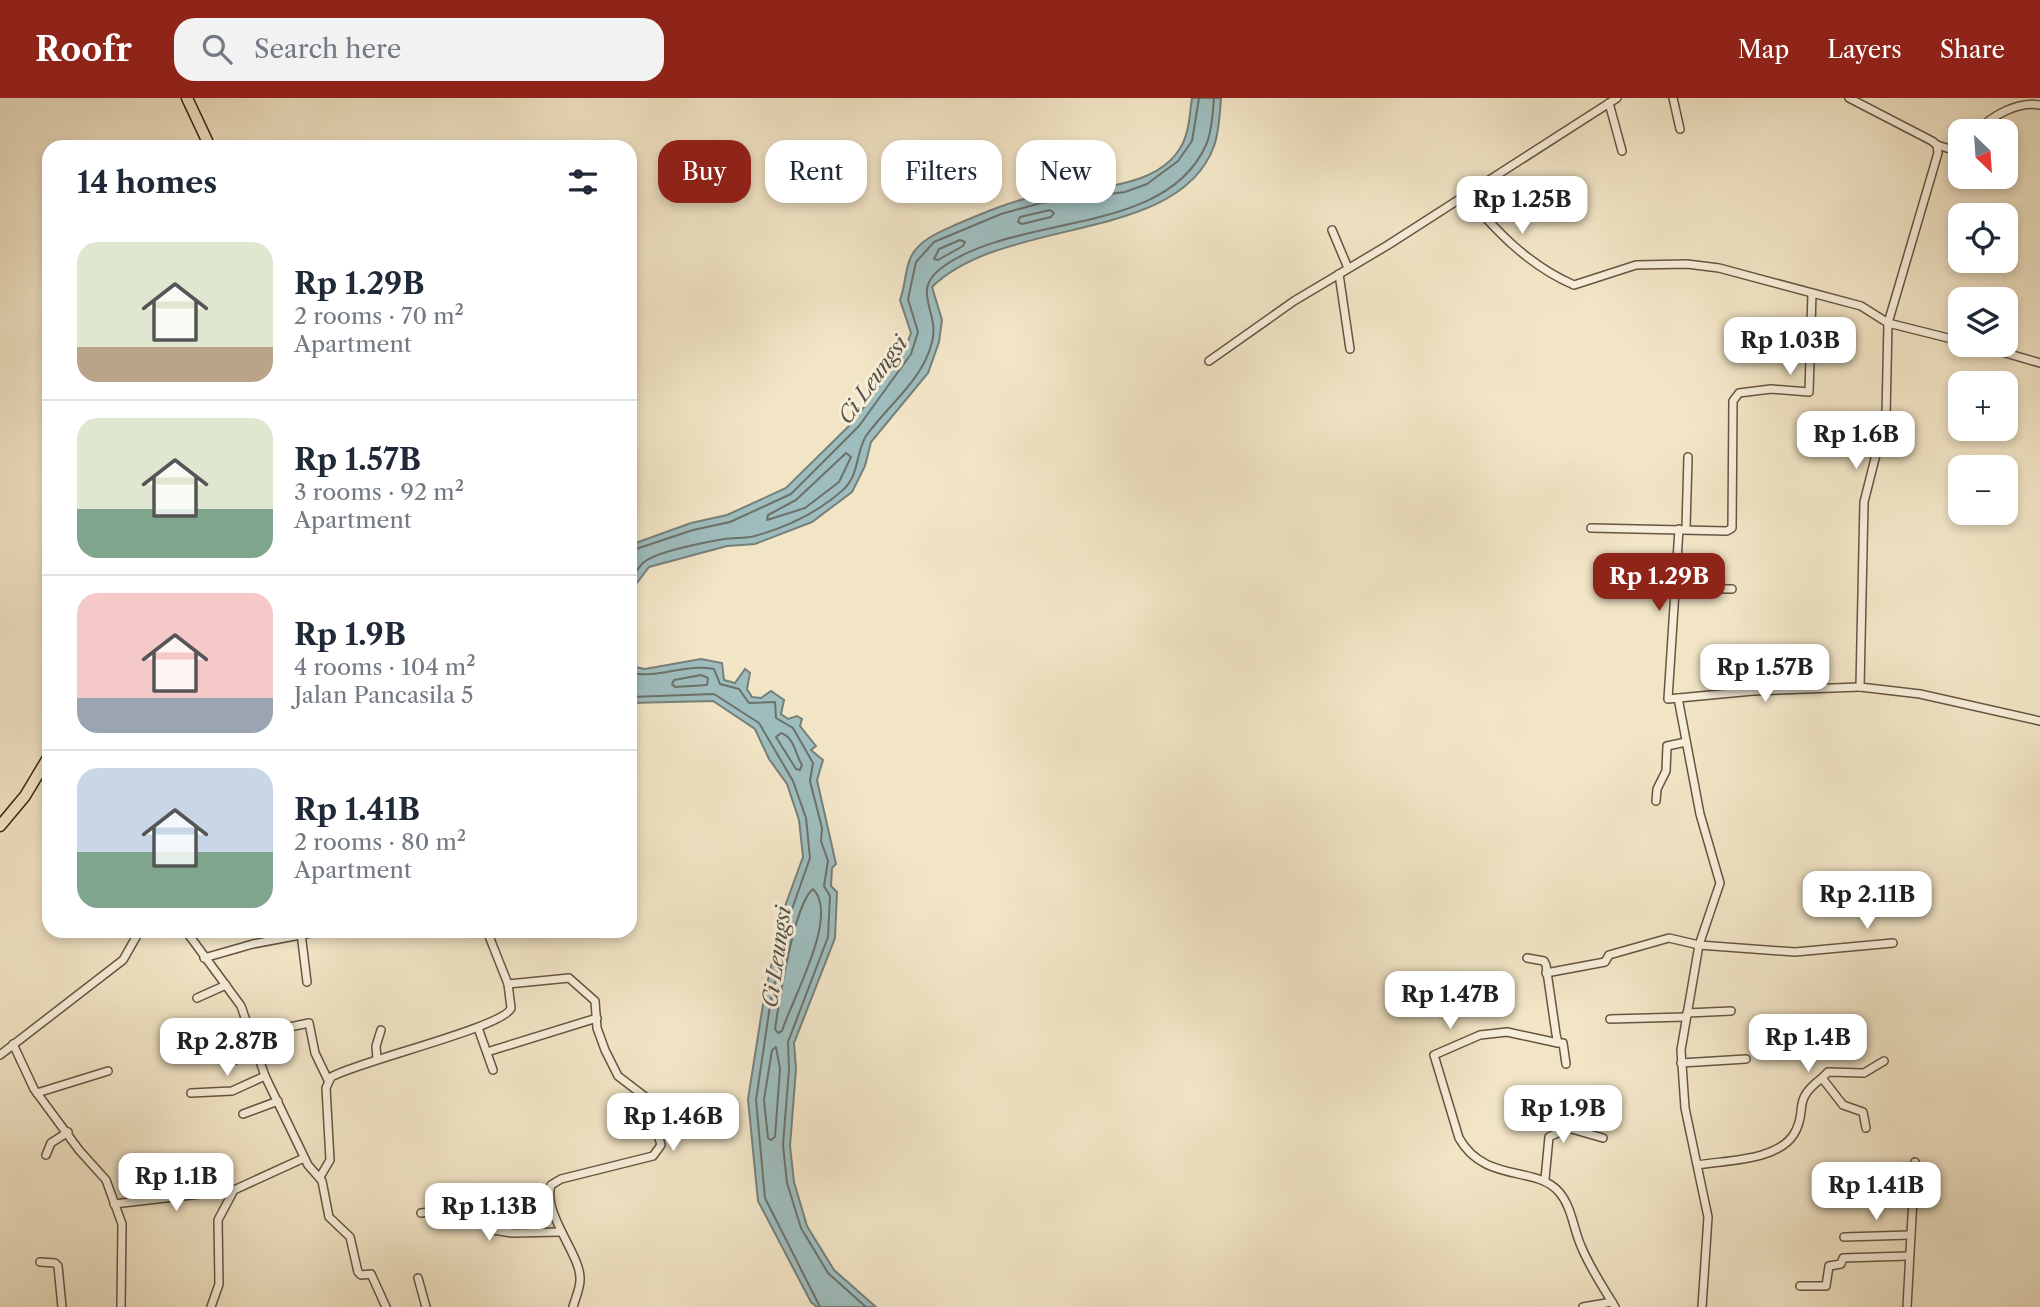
<!DOCTYPE html>
<html lang="en">
<head>
<meta charset="utf-8">
<style>
  :root { --surface:#fff; --page:#f2f2f3; --text:#1f2937; --muted:#747a83; --line:#e0e1e3; --accent:#8f2418 }
  body { margin:0; font-family:"Libre Caslon Text",serif; background:var(--page); color:var(--text); height:100vh; display:flex; flex-direction:column; font-size:26px; white-space:nowrap }
  * { box-sizing:border-box; margin:0 }
  p { font-size:23px; color:var(--muted) }
  .icon { flex:none; width:38px; height:38px; fill:none; stroke:currentColor; stroke-width:2; stroke-linecap:round; stroke-linejoin:round }
  .map { position:relative; flex:1; overflow:hidden }
  .sheet { position:absolute; left:42px; top:42px; width:595px; height:798px; display:flex; flex-direction:column; background:var(--surface); border-radius:21px; box-shadow:0 4px 10px #0003 }
  .sheet>* { flex:none }
  .guide { position:absolute; left:658px; top:42px; width:665px; height:63px; display:flex; gap:14px }
  .needle { width:46px; rotate:155deg }
  .controls { position:absolute; left:1948px; top:21px; display:grid; gap:14px }
  .controls a { display:grid; place-items:center; width:70px; height:70px; border-radius:14px; background:var(--surface); box-shadow:0 4px 10px #0003; font-size:35px }
  .price { position:absolute; translate:-50% -60px; padding:0 16px; border-radius:14px; background:#fff; color:#222; font-size:23px; line-height:46px; filter:drop-shadow(0 2px 4px #0008) }
  .price::after { content:''; position:absolute; left:50%; top:42px; width:21px; height:16px; margin-left:-10px; background:inherit; clip-path:polygon(0 0,100% 0,50% 100%) }
  .price.on { background:var(--accent); color:#fff }
  ul { padding:0; list-style:none }
  li { display:flex; align-items:center; gap:21px; height:175px; padding:0 35px }
  li+li { border-top:2px solid var(--line) }
  li span { display:grid; place-items:center; flex:none; width:196px; height:140px; border-radius:21px; color:#555 }
  li>.icon { margin-inline-start:auto }
  span .icon { width:84px; height:84px; fill:#fffc; stroke-width:1 }
  li b { font-size:30px }
  h2 { display:flex; justify-content:space-between; align-items:center; height:84px; padding:0 35px; font-size:30px }
  .tag { padding:0 24px; border-radius:21px; background:var(--surface); box-shadow:0 4px 10px #0003; font-size:24px; line-height:63px }
  .tag.on { background:var(--accent); color:#fff }
  header { display:flex; align-items:center; gap:42px; box-sizing:border-box; height:98px; padding:0 35px; background:var(--accent); color:#fff }
  header strong { font-size:33px }
  nav { display:flex; gap:38px; margin-inline-start:auto; font-size:24px }
  .search { width:490px; height:63px; background:var(--page); display:flex; align-items:center; gap:18px; box-sizing:border-box; padding:0 24px; border-radius:21px; color:var(--muted); font-size:26px }
  .map>svg:first-child { display:block }
  .water { fill:#9ebdbe; stroke:#76807a; stroke-width:2 }
  .lines { fill:none; stroke-linecap:round; stroke-linejoin:round }
  .shore { stroke:#6c7169; stroke-width:2 }
  .minor-casing { stroke:#675540; stroke-width:10 }
  .primary-casing { stroke:#392514; stroke-width:13 }
  .minor { stroke:#f7eeda; stroke-width:7 }
  .primary { stroke:#f2e5c6; stroke-width:10 }
  .labels { text-anchor:middle; stroke-width:6; stroke-linejoin:round; paint-order:stroke }
  .water-label { font-size:21px; font-style:italic; fill:#575347; stroke:#f7eeda }
</style>
</head>
<body>
<header>
<strong>Roofr</strong>
<div class="search"><svg class="icon" aria-label="search" viewBox="0 0 24 24"><circle cx="10" cy="10" r="6"/><path d="M15 15l6 6"/></svg>Search here</div>
<nav><a>Map</a><a>Layers</a><a>Share</a></nav>
</header>
<div class="map">
<svg width="2040" height="1209" viewBox="0 0 2040 1209">
  <rect width="100%" height="100%" fill="#f2e5c6"/>
  <filter id="stains"><feTurbulence type="fractalNoise" baseFrequency=".00286" numOctaves="4"/><feColorMatrix values="0 0 0 0 .2 0 0 0 0 .09 0 0 0 0 .02 0 0 0 .5 -.17"/></filter>
  <radialGradient id="worn" r=".72"><stop offset=".6" stop-color="#630" stop-opacity="0"/><stop offset="1" stop-color="#630" stop-opacity=".3"/></radialGradient>
  <g class="water">
    <path d="M1192 0H1221C1220 15 1219 34 1214 48 1179 146 1004 118 932 189L942 222 939 244 928 275 871 344 865 368 852 394 812 424 755 446 727 448 649 469 630 494V447L691 425 727 417 786 390 854 323 904 253 911 235 900 202C905 189 905 173 910 161 917 143 939 134 955 127 983 115 1011 103 1041 97 1087 89 1169 93 1186 37 1190 25 1190 12 1192 0Z"/>
    <path d="M701 561 722 565 724 582 735 585 745 571 750 575 747 591 752 599 761 600 771 593 784 602 781 616 788 621 797 618 802 621 800 628 816 648 811 652 823 662 817 682 836 766 832 770 831 788 837 794 835 840 794 945 796 971 790 1048 794 1084 807 1128 834 1172 876 1209H817L811 1204 758 1103 748 1001 764 900 784 811 803 759 799 722 787 686 769 661 755 631 713 603 630 605V568L645 571Z"/>
  </g>
  <g class="lines">
    <g class="shore">
      <path d="M1050 112 1054 115 1051 119 1022 126 1018 124 1020 119Z"/>
      <path d="M960 142 965 144 963 148 938 162 934 161 939 151Z"/>
      <path d="M846 355 851 359 839 384 805 410 767 422 768 417 796 402Z"/>
      <path d="M630 453 693 432 730 424 791 396 859 328 911 256 918 234 908 201 916 164 934 144 1001 116 1041 105 1125 94 1147 86 1178 63 1192 43 1199 0"/>
      <path d="M630 482C634 477 638 470 643 465 654 454 706 444 724 441 734 439 745 441 755 438 787 429 819 414 844 391 859 377 856 354 866 338 888 307 923 282 932 244 940 214 911 194 940 171 1014 114 1165 140 1206 47 1212 34 1213 14 1214 0"/>
      <path d="M630 575C658 581 686 565 714 571L720 586 739 591 749 605 775 604 776 620 793 630 813 665 810 683 822 730 821 743 828 763 824 788 830 798 828 839 788 944 789 971 783 1047 787 1085 801 1130 828 1175 866 1209"/>
      <path d="M701 577 708 580 707 587 675 589 672 586 674 582Z"/>
      <path d="M630 599 714 596 759 625 793 683 806 720 810 760 791 814 771 901 756 1002 765 1100 820 1209"/>
      <path d="M781 635C795 640 795 656 802 667L800 672 796 671 776 639Z"/>
      <path d="M813 791C840 817 792 901 782 933L778 935 775 931C779 904 794 806 813 791Z"/>
      <path d="M776 949 780 971 775 1039 771 1042 768 1040 764 1002 772 952Z"/>
    </g>
    <g class="minor-casing">
      <g id="minor">
        <path d="M1673 0 1680 31"/>
        <path d="M1849 0 1932 43 1937 47 1938 55 1888 225 1886 317 1864 404 1860 589 1920 596 2040 623"/>
        <path d="M1609 5 1622 53"/>
        <path d="M1978 33C1992 17 2019 3 2040 7"/>
        <path d="M1937 47 1960 54"/>
        <path d="M1465 96C1496 133 1528 167 1574 187L1636 167 1687 166 1719 170 1861 208 1888 225 1960 243"/>
        <path d="M1332 132 1348 170"/>
        <path d="M1339 176 1350 251"/>
        <path d="M1978 247 2040 265"/>
        <path d="M1209 263 1294 203 1388 147 1617 0"/>
        <path d="M1591 430 1727 433 1732 430 1733 303 1739 295 1771 291 1809 294 1812 195"/>
        <path d="M1686 430 1688 359"/>
        <path d="M1679 431 1668 601 1753 593 1860 589"/>
        <path d="M1675 490 1732 491"/>
        <path d="M1678 600 1700 716 1720 785 1699 847 1681 952 1685 1010 1708 1119 1702 1209"/>
        <path d="M1656 703 1657 691 1666 673 1667 648 1686 644"/>
        <path d="M137 833H157"/>
        <path d="M186 833 241 908 265 978 308 1067 322 1083 329 1119 350 1139 358 1174 361 1177 371 1176 386 1209"/>
        <path d="M487 833 508 886 569 880 595 903 597 930 605 952 618 978 648 1001 661 1047 653 1058 561 1081 551 1087C542 1116 582 1158 580 1182 580 1191 575 1201 573 1209"/>
        <path d="M301 835 307 884"/>
        <path d="M204 860 253 846 316 834"/>
        <path d="M1527 860 1544 863 1546 867 1556 936 1558 945H1563L1566 966"/>
        <path d="M1546 875 1605 864 1609 857 1669 840 1699 847 1795 854 1893 845"/>
        <path d="M197 900 226 887"/>
        <path d="M1687 915 1731 913"/>
        <path d="M1610 921 1685 919"/>
        <path d="M478 930 493 972"/>
        <path d="M251 937 309 925 315 955 328 982"/>
        <path d="M1558 945 1507 934 1480 937 1434 957 1459 1040C1485 1086 1536 1067 1559 1094 1572 1109 1573 1130 1581 1148 1590 1170 1603 1189 1615 1209"/>
        <path d="M13 946 34 991 79 1052 106 1082 122 1126 121 1209"/>
        <path d="M487 954 597 920"/>
        <path d="M0 957 123 862 139 834"/>
        <path d="M377 961 376 948 381 932"/>
        <path d="M229 963 257 957"/>
        <path d="M1681 965 1746 961"/>
        <path d="M37 995 108 973"/>
        <path d="M191 995 232 993 265 978"/>
        <path d="M243 1016 278 1003"/>
        <path d="M1866 1030 1863 1014 1843 1007 1822 980 1828 974 1864 975 1884 963"/>
        <path d="M46 1057 51 1045 68 1034"/>
        <path d="M1698 1067C1727 1062 1777 1063 1794 1036 1809 1011 1790 1004 1822 980"/>
        <path d="M320 1079 330 1062 326 990 331 979C359 963 505 929 511 910L508 886"/>
        <path d="M1545 1081 1549 1039 1568 1030 1603 1040"/>
        <path d="M114 1106 234 1092"/>
        <path d="M421 1115 453 1111 476 1117 493 1132 512 1135 560 1134"/>
        <path d="M1844 1139 1910 1137"/>
        <path d="M40 1164 55 1165 58 1168 62 1209"/>
        <path d="M418 1180 426 1209"/>
        <path d="M1800 1188H1826L1829 1168 1841 1166 1843 1160 1908 1158"/>
        <path d="M211 1209 219 1186 218 1122 234 1092 304 1060"/>
        <path d="M1583 1209 1612 1204"/>
        <path d="M1907 1209 1915 1064"/>
      </g>
    </g>
    <g class="primary-casing">
      <g id="primary">
        <path d="M187 0 210 49"/>
        <path d="M0 728 25 698 49 658"/>
      </g>
    </g>
    <use href="#minor" class="minor"/>
    <use href="#primary" class="primary"/>
  </g>
  <g class="labels">
    <g class="water-label">
      <text transform="translate(873 282) rotate(-54)" y="7">Ci Leungsi</text>
      <text transform="translate(777 859) rotate(-82)" y="7">Ci Leungsi</text>
    </g>
  </g>
  <rect width="100%" height="100%" filter="url(#stains)"/>
  <rect width="100%" height="100%" fill="url(#worn)"/>
</svg>
<div class="controls">
<a><svg class="needle" viewBox="-14 -14 28 28"><path d="M0-13l5 13h-10z" fill="#e53935"/><path d="M0 13l5-13h-10z" fill="#747a83"/></svg></a>
<a><svg class="icon" aria-label="locate" viewBox="0 0 24 24"><circle cx="12" cy="12" r="6"/><path d="M12 2v4M12 18v4M2 12h4M18 12h4"/></svg></a>
<a><svg class="icon" aria-label="layers" viewBox="0 0 24 24"><path d="M12 4l9 5-9 5-9-5zM3 14l9 5 9-5"/></svg></a>
<a>+</a>
<a>−</a>
</div>
<b class="price" style="left:1522px;top:138px">Rp 1.25B</b>
<b class="price" style="left:1790px;top:279px">Rp 1.03B</b>
<b class="price" style="left:1856px;top:373px">Rp 1.6B</b>
<b class="price on" style="left:1659px;top:515px">Rp 1.29B</b>
<b class="price" style="left:1765px;top:606px">Rp 1.57B</b>
<b class="price" style="left:1867px;top:833px">Rp 2.11B</b>
<b class="price" style="left:1450px;top:933px">Rp 1.47B</b>
<b class="price" style="left:1808px;top:976px">Rp 1.4B</b>
<b class="price" style="left:227px;top:980px">Rp 2.87B</b>
<b class="price" style="left:1563px;top:1047px">Rp 1.9B</b>
<b class="price" style="left:673px;top:1055px">Rp 1.46B</b>
<b class="price" style="left:176px;top:1115px">Rp 1.1B</b>
<b class="price" style="left:1876px;top:1124px">Rp 1.41B</b>
<b class="price" style="left:489px;top:1145px">Rp 1.13B</b>
<div class="guide">
<a class="tag on">Buy</a>
<a class="tag">Rent</a>
<a class="tag">Filters</a>
<a class="tag">New</a>
</div>
<section class="sheet">
<h2>14 homes<svg class="icon" aria-label="filters" viewBox="0 0 24 24"><path d="M4 7h16M4 17h16"/><circle cx="9" cy="7" r="2"/><circle cx="15" cy="17" r="2"/></svg></h2>
<ul>
<li><span style="background:linear-gradient(#dfe7d0 75%,#b9a48a 0)"><svg class="icon" aria-label="home" viewBox="0 0 24 24"><path d="M3 11l9-7 9 7M6 9v11h12V9"/></svg></span><div><b>Rp 1.29B</b><p>2 rooms · 70 m²</p><p>Apartment</p></div></li>
<li><span style="background:linear-gradient(#dfe7d0 65%,#7fa58c 0)"><svg class="icon" aria-label="home" viewBox="0 0 24 24"><path d="M3 11l9-7 9 7M6 9v11h12V9"/></svg></span><div><b>Rp 1.57B</b><p>3 rooms · 92 m²</p><p>Apartment</p></div></li>
<li><span style="background:linear-gradient(#f6c9c9 75%,#9aa5b1 0)"><svg class="icon" aria-label="home" viewBox="0 0 24 24"><path d="M3 11l9-7 9 7M6 9v11h12V9"/></svg></span><div><b>Rp 1.9B</b><p>4 rooms · 104 m²</p><p>Jalan Pancasila 5</p></div></li>
<li><span style="background:linear-gradient(#c9d6e8 60%,#7fa58c 0)"><svg class="icon" aria-label="home" viewBox="0 0 24 24"><path d="M3 11l9-7 9 7M6 9v11h12V9"/></svg></span><div><b>Rp 1.41B</b><p>2 rooms · 80 m²</p><p>Apartment</p></div></li>
</ul>
</section>
</div>
</body>
</html>
